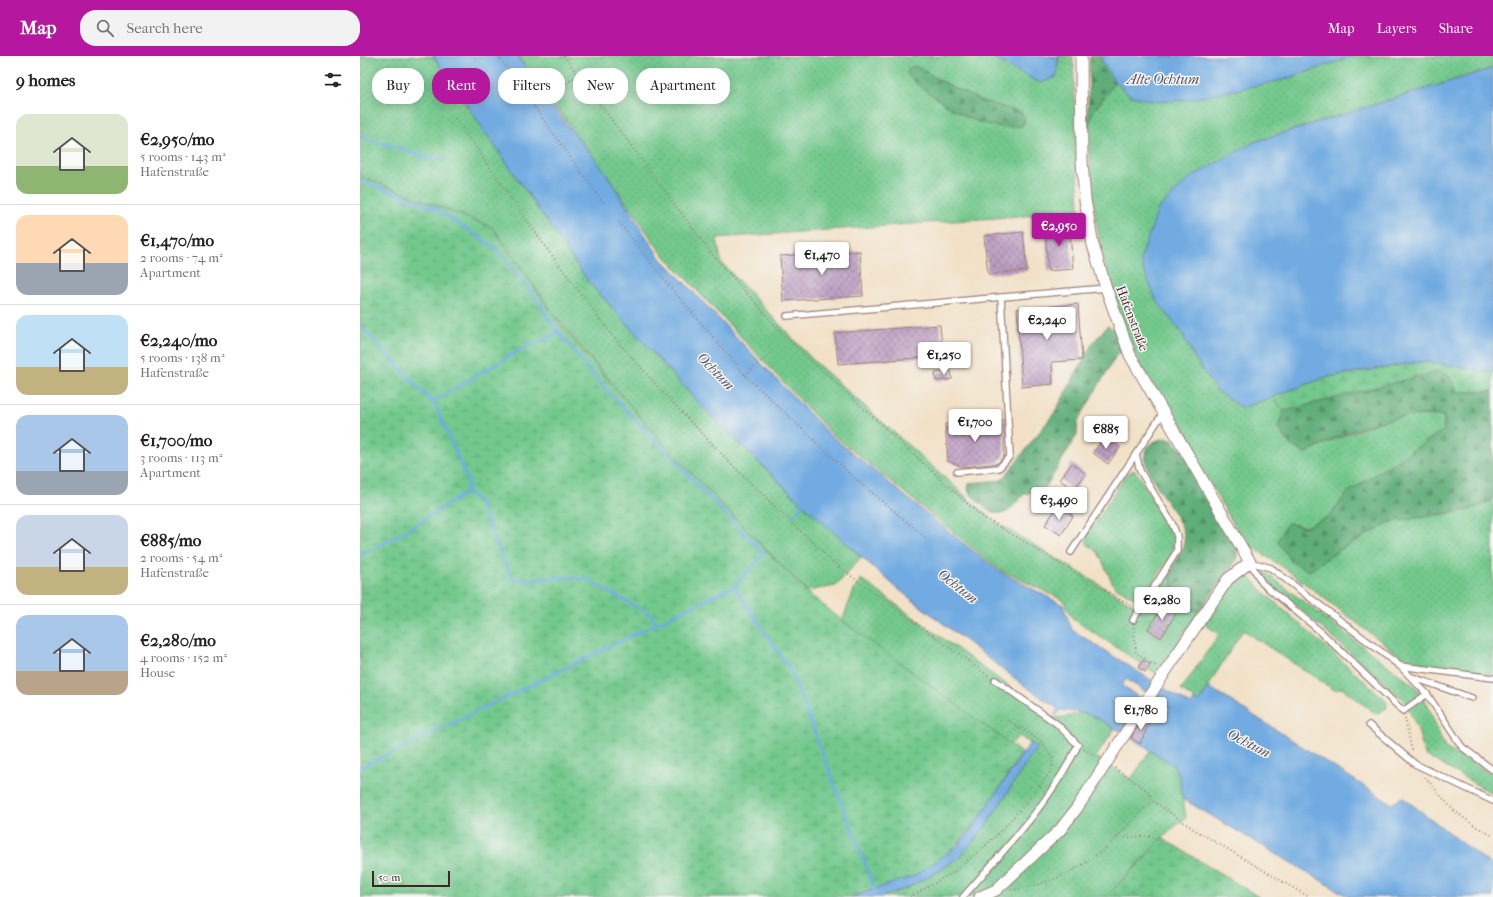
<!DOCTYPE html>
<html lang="en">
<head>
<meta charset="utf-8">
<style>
  :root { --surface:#fff; --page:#f2f2f2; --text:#222; --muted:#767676; --line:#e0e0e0; --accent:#b5179e }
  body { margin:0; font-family:"IM FELL French Canon",serif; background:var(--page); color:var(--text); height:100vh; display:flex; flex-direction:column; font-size:15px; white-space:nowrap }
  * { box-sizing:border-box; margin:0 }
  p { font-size:13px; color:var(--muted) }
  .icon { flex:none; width:22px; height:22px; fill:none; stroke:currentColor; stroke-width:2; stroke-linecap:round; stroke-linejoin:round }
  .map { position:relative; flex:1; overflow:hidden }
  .panel { display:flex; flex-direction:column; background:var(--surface); width:360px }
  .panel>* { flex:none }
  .hud { position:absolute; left:12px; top:12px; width:380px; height:36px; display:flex; gap:8px }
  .scale { position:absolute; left:12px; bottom:10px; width:78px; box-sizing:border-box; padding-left:4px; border:2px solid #4a1f2b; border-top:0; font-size:11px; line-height:14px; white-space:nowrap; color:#4a1f2b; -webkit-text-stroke:3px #f6f6f2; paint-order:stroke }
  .price { position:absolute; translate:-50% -34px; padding:0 9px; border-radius:4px; background:#fff; color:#222; font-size:13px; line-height:26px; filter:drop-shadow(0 1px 2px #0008) }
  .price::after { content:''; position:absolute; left:50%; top:24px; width:12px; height:9px; margin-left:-6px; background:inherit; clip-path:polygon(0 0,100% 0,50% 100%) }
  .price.selected { background:var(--accent); color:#fff }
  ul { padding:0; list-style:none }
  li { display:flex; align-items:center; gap:12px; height:100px; padding:0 16px }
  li+li { border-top:1px solid var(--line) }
  li span { display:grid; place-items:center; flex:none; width:112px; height:80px; border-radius:12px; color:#555 }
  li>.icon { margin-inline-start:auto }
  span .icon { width:48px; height:48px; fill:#fffc; stroke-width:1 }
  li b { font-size:17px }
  h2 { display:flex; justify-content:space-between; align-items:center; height:48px; padding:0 16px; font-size:17px }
  .tag { padding:0 14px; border-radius:16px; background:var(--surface); box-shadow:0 2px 10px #0003; font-size:14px; line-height:36px }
  .tag.selected { background:var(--accent); color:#fff }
  header { display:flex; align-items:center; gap:24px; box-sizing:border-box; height:56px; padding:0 20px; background:var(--accent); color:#fff }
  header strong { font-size:19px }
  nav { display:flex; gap:22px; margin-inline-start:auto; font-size:14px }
  .search { width:280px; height:36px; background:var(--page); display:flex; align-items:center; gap:10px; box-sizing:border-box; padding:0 14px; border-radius:16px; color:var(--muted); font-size:15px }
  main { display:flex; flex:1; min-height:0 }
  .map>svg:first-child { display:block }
  .grass { fill:url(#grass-dots); stroke:#5e745c }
  .forest { fill:url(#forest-firs); stroke:#546652 }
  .wetland { fill:url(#wetland-marsh); stroke:#5e745c }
  .water { fill:#71abe1; stroke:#5e6586 }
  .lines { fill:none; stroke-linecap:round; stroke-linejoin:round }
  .stream { stroke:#71abe1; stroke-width:3 }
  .building { fill:url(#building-cross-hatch) }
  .service-casing { stroke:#9e8079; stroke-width:8 }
  .minor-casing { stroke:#9e8079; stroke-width:13 }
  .path { stroke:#9e8079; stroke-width:2; stroke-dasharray:1 3; stroke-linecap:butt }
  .service { stroke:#fff; stroke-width:5.5 }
  .minor { stroke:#fff; stroke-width:11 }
  .labels { text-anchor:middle; stroke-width:3; stroke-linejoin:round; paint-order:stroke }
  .street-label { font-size:13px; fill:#4a1f2b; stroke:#f6f6f2 }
  .water-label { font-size:14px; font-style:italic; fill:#58506b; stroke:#f6f6f2 }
</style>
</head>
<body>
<header>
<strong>Map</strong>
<div class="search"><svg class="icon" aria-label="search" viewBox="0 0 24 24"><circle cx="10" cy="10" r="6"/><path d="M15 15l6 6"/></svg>Search here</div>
<nav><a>Map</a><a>Layers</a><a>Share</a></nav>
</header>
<main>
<section class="panel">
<h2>9 homes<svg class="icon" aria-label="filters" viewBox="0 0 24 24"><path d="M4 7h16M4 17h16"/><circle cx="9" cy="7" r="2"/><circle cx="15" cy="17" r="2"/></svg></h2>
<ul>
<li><span style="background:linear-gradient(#dfe7d0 65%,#8fb573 0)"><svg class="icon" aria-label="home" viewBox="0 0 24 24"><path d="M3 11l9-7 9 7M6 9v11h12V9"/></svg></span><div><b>€2,950/mo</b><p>5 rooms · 143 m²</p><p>Hafenstraße</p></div></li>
<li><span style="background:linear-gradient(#ffd9b3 60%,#9aa5b1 0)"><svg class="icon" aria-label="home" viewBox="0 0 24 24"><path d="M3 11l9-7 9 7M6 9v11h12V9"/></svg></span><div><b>€1,470/mo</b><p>2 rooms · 74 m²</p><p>Apartment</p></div></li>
<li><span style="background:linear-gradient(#bfe0f5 65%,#c2b280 0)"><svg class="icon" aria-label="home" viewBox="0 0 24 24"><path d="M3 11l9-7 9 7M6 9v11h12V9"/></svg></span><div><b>€2,240/mo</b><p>5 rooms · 138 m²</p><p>Hafenstraße</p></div></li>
<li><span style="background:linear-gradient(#a9c7e8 70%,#9aa5b1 0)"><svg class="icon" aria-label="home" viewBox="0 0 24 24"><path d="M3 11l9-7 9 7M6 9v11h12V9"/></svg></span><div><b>€1,700/mo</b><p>3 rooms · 113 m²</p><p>Apartment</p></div></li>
<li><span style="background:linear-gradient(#c9d6e8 65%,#c2b280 0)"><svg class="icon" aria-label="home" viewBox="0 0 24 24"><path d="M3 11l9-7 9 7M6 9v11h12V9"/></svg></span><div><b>€885/mo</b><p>2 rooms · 54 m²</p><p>Hafenstraße</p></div></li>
<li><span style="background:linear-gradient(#a9c7e8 70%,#b9a48a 0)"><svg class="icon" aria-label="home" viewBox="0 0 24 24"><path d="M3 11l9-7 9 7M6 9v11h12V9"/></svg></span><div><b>€2,280/mo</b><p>4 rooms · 152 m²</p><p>House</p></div></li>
</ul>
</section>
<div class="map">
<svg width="1133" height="841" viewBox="0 0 1133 841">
  <defs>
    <pattern id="grass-dots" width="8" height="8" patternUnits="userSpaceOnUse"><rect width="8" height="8" fill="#73c98d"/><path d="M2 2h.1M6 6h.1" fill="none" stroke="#65ac7a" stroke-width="1.8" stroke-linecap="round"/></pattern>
    <pattern id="forest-firs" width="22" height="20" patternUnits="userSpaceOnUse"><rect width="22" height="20" fill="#5ead78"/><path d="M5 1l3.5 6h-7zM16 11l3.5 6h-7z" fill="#508c63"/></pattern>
    <pattern id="wetland-marsh" width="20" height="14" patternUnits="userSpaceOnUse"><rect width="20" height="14" fill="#73c98d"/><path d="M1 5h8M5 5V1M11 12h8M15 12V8" fill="none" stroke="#65ac7a"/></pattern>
    <pattern id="building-cross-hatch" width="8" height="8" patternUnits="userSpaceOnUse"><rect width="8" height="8" fill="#bc9dc2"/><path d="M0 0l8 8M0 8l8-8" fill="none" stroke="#9b7f9e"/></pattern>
  </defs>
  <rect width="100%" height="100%" fill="#f6f6f2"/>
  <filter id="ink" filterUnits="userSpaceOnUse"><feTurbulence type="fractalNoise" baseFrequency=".025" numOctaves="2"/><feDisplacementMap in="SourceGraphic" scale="8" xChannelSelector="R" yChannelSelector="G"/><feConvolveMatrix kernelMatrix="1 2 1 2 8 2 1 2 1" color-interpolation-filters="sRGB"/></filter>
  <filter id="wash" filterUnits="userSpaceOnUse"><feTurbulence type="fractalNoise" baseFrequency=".012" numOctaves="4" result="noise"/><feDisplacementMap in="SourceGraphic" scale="16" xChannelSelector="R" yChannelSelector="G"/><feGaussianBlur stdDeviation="0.9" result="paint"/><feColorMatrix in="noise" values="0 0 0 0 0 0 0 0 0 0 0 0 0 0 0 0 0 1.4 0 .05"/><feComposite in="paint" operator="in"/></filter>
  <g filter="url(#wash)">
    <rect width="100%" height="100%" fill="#f2e1c7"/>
    <g class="grass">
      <path d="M0 0H73L228 225 341 350 442 448 501 501 476 530 447 535 304 389 195 260 133 172 0 120Z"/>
      <path d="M158 0H543L551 2 552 0H629L681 27 696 21 699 0H713L719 156 357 182 361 206 454 305 631 463 785 556 810 519 814 532 829 553 839 555 797 618 713 563 703 544 640 514 471 377 300 195 254 129Z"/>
      <path d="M994 0H1133V12L894 86 796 244 822 277 834 301 882 352 913 340 924 355 918 372 945 397 966 387 1029 362 1054 359 1084 360V374L988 436 969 460 945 471 949 515 981 493 1030 466 1109 454 1133 444V618L1047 605 927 514 891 490 880 479 774 297 745 214 735 159 727 73 733 56 755 26 771 40 923 24Z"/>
      <path d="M774 414 779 420 815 484 814 497 779 545 754 530 738 496 727 488 726 482 766 418Z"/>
      <path d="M883 514 907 539 1026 644 1027 652 1016 658 982 632 974 634 883 574 838 646 821 634 859 578 841 566 870 526Z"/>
      <path d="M905 516 1056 631 1067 647 1085 692 1133 718V738L1065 699 1057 671 1044 644 910 527 903 519Z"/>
      <path d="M501 523 691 661C703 663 711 659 723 657 733 656 745 667 754 673L736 701 771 723 790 695 813 709 819 719 826 761C797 785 773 815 745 841H520L545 833 581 814 602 799 626 770 677 691 659 680 650 689 482 565 494 534Z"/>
    </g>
    <g class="forest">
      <path d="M730 0H742V6L755 26 733 56 727 73Z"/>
      <path d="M556 10 583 26 622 45 661 56 665 64 662 70C616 77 583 47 550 22L547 17 549 12Z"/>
      <path d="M747 270 754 273 760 293 718 365 717 379 684 434C678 436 670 436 665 438 658 442 654 452 647 456 634 463 615 444 608 435L609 427 642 424 695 356 732 288Z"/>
      <path d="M1079 315 1089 320 1098 336 1133 335V444L1109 454 1030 466 981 493 949 515 933 507 917 485 928 467 945 471 969 460 988 436 1084 374V360C1035 354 988 375 945 397L931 390 918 372 924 355Z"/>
      <path d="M806 382 813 385 822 394 877 492V504L839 555C828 553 824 550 818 540 815 534 811 527 811 520 809 507 830 494 823 474 816 455 782 416 785 397 786 387 797 384 806 382Z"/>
    </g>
    <g class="wetland">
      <path d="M0 120 133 172 200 268 306 391 448 537 488 569 662 697C629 746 608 791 555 820 535 830 512 835 491 841H0Z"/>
      <path d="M1065 305 1128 316 1133 313V335L1098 336 1089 320 1079 315 924 355 913 340 967 321Z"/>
      <path d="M802 782 899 841H745L773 814Z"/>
    </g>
    <g class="water">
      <path d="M73 0H157L204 65 244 114 298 199 469 378 588 475 639 515 703 549 712 574 831 649 834 644 839 646 849 631 1032 748 1042 741 1133 810V841H989L823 743 819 719 813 709 766 679 788 645 807 657 810 652 766 623 762 630 783 644 764 674H757L735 661 724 657 700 654 661 627 538 533 442 448 341 350 228 225Z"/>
      <path d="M629 0H699L696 21 680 27Z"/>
      <path d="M742 0H994L923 24 832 43 798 46 771 40 755 26 742 6Z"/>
      <path d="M1133 12V313L1128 316 1065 305 967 321 882 352 857 335 834 301 822 277 796 244 780 205 798 153 831 121 894 86Z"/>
      <path d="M670 687 677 691 626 770 602 799 581 814 545 833 520 841H491L554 820 595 792 609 777Z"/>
    </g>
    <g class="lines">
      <g class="stream">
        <path d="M122 77 129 73"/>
        <path d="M0 80 72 103 85 102"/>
        <path d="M0 124 76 153 137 193 180 247 189 264 240 327 404 498"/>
        <path d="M0 270 76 350 108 425 107 436 41 478 0 500"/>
        <path d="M72 346 167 290 199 277"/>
        <path d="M107 436 119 445 148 515 153 523 170 525 196 521 226 523 291 559 295 568"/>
        <path d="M434 460 444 445"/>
        <path d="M374 530 431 615 516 836"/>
        <path d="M696 658 701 652"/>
        <path d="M0 712 374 530 404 498"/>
      </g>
    </g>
    <g id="blocks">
      <g class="building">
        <path d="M709 166 713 213 688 215 685 168Z"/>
        <path d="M663 176 667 215 628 218 624 180Z"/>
        <path d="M500 195 503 240 423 245 420 200Z"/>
        <path d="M718 248 722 304 692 306 693 328 662 331 657 253Z"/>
        <path d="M580 269 583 300 478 308 475 277Z"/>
        <path d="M591 315 592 323 576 325 575 317Z"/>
        <path d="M644 364V400L638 407 603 411 588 405 585 368Z"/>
        <path d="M745 380 760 391 748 408 733 397Z"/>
        <path d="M712 407 726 418 714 434 700 424Z"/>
        <path d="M698 450 713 460 701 479 685 469Z"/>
        <path d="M804 548 817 556 801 582 788 573Z"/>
        <path d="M783 604 790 608 786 616 778 612Z"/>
        <path d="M783 662 790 666 780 688 771 682Z"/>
      </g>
    </g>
  </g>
  <g filter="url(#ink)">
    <use href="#blocks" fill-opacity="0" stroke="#9e8079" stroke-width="1"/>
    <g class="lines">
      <g class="service-casing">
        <g id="service">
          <path d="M427 260 746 232"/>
          <path d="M597 416 639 412 650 400 641 241"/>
          <path d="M711 496 803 357"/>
          <path d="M890 506 911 512 1040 610 1067 638 1102 691 1133 714"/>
          <path d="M890 506 902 527 961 576 1043 655 1067 638"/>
          <path d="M773 564 817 495V480L812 467 780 415 776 398"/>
          <path d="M1040 610 1133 622"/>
          <path d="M1052 621 1112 642"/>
          <path d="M1009 669 1055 708 1133 745"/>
          <path d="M603 841C645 793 690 747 718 689L697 668 635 624"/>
        </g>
      </g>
      <g class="minor-casing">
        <path id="minor" d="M620 841 636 834 700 774 717 752 805 616 868 523 890 506 770 299 746 232 733 189 725 144 722 105 721 0"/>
      </g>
      <g class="path">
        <path d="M138 0 244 148"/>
        <path d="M204 0 351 197 426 281 620 459 771 550 772 553"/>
        <path d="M689 0 712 10"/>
        <path d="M174 51 218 19"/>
        <path d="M95 62 190 197 251 278 309 343 379 416 476 509 629 620"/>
        <path d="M259 166 306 226 385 319 492 420 565 481"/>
        <path d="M385 319 410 297"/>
        <path d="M774 571 776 597 798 611"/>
        <path d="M1045 662 1052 695"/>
        <path d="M647 684 659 671"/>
        <path d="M724 693 737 701"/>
        <path d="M755 712 788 735 793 745"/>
        <path d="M1065 721 1093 754 1115 770 1133 780"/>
        <path d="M757 782 788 780 799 783"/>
        <path d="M651 834C690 829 729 810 756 782 769 769 779 755 793 745L835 774 949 841"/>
        <path d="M550 841 594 816 634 782 668 745 686 722 692 713 693 703 682 686 647 664"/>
      </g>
      <use href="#service" class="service"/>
      <use href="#minor" class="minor"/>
    </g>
  </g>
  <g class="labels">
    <g class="street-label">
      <text transform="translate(773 262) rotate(69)" y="5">Hafenstraße</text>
    </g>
    <g class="water-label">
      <text x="803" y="28">Alte Ochtum</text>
      <text transform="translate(356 315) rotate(45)" y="5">Ochtum</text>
      <text transform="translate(598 530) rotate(38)" y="5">Ochtum</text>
      <text transform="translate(889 687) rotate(27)" y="5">Ochtum</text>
    </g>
  </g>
</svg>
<div class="scale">50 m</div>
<b class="price selected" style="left:699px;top:191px">€2,950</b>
<b class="price" style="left:462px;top:220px">€1,470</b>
<b class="price" style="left:687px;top:285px">€2,240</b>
<b class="price" style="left:584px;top:320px">€1,250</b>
<b class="price" style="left:615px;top:387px">€1,700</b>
<b class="price" style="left:746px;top:394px">€885</b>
<b class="price" style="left:699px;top:465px">€3,490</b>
<b class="price" style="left:802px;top:565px">€2,280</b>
<b class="price" style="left:781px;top:675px">€1,780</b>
<div class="hud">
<a class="tag">Buy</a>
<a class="tag selected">Rent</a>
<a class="tag">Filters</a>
<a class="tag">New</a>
<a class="tag">Apartment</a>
</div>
</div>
</main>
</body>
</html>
